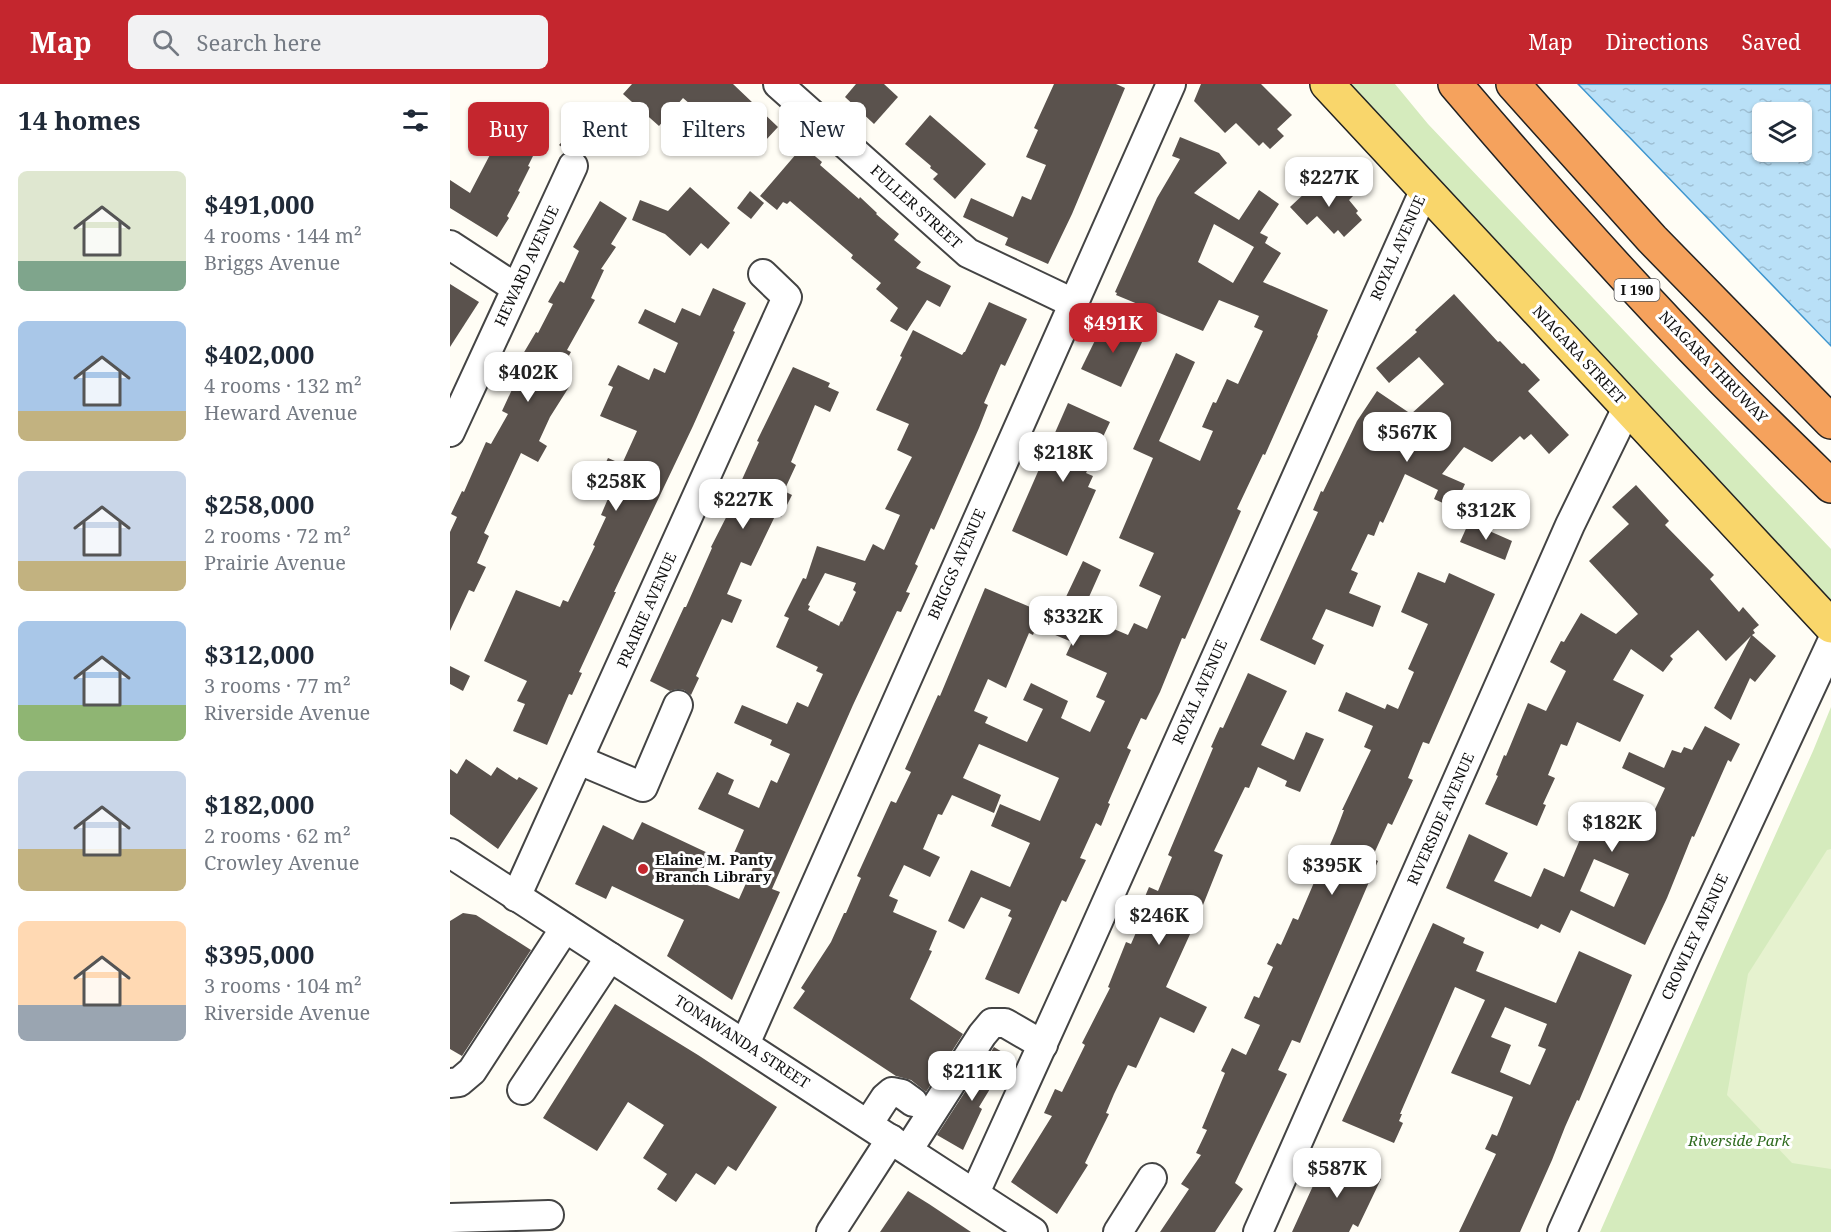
<!DOCTYPE html>
<html lang="en">
<head>
<meta charset="utf-8">
<style>
  :root { --surface:#fff; --page:#f2f2f3; --text:#1f2937; --muted:#747a83; --accent:#c4262e }
  body { margin:0; font-family:"Noto Serif",serif; background:var(--page); color:var(--text); height:100vh; display:flex; flex-direction:column; font-size:22px; white-space:nowrap }
  * { box-sizing:border-box; margin:0 }
  p { font-size:20px; color:var(--muted) }
  .icon { flex:none; width:33px; height:33px; fill:none; stroke:currentColor; stroke-width:2; stroke-linecap:round; stroke-linejoin:round }
  .map { position:relative; flex:1; overflow:hidden }
  .panel { display:flex; flex-direction:column; background:var(--surface); width:450px }
  .panel>* { flex:none }
  .guide { position:absolute; left:18px; top:18px; width:570px; height:54px; display:flex; gap:12px }
  .buttons { position:absolute; left:1302px; top:18px; display:grid; gap:12px }
  .buttons a { display:grid; place-items:center; width:60px; height:60px; border-radius:9px; background:var(--surface); box-shadow:0 2px 4px #0004; font-size:30px }
  .price { position:absolute; translate:-50% -51px; padding:0 14px; border-radius:12px; background:#fff; color:#222; font-size:20px; line-height:39px; filter:drop-shadow(0 2px 3px #0008) }
  .price::after { content:''; position:absolute; left:50%; top:36px; width:18px; height:14px; margin-left:-9px; background:inherit; clip-path:polygon(0 0,100% 0,50% 100%) }
  .price.selected { background:var(--accent); color:#fff }
  ul { padding:0; list-style:none }
  li { display:flex; align-items:center; gap:18px; height:150px; padding:0 18px }
  li span { display:grid; place-items:center; flex:none; width:168px; height:120px; border-radius:9px; color:#555 }
  li>.icon { margin-inline-start:auto }
  span .icon { width:72px; height:72px; fill:#fffc; stroke-width:1 }
  li b { font-size:26px }
  h2 { display:flex; justify-content:space-between; align-items:center; height:72px; padding:0 18px; font-size:26px }
  .chip { padding:0 21px; border-radius:9px; background:var(--surface); box-shadow:0 2px 4px #0004; font-size:21px; line-height:54px }
  .chip.selected { background:var(--accent); color:#fff }
  header { display:flex; align-items:center; gap:36px; box-sizing:border-box; height:84px; padding:0 30px; background:var(--accent); color:#fff }
  header strong { font-size:28px }
  nav { display:flex; gap:33px; margin-inline-start:auto; font-size:21px }
  .search { width:420px; height:54px; background:var(--page); display:flex; align-items:center; gap:15px; box-sizing:border-box; padding:0 21px; border-radius:9px; color:var(--muted); font-size:22px }
  main { display:flex; flex:1; min-height:0 }
  .map>svg:first-child { display:block }
  .park { fill:#d5ebbd }
  .pitch { fill:#e6f2cf }
  .water { fill:url(#water-ripples); stroke:#3f96cf; stroke-width:1.5; fill-rule:evenodd }
  .building { fill:#5a524d; fill-rule:evenodd }
  .lines { fill:none; stroke-linecap:round; stroke-linejoin:round }
  .minor-casing { stroke:#444; stroke-width:32 }
  .major-casing { stroke:#222; stroke-width:36 }
  .highway-casing { stroke:#222; stroke-width:36 }
  .minor { stroke:#fff; stroke-width:28 }
  .major { stroke:#f9d66b; stroke-width:33 }
  .highway { stroke:#f5a25d; stroke-width:33 }
  .poi-dot { fill:#c4262e; stroke:#fff; stroke-width:2 }
  .labels { text-anchor:middle; stroke-width:6; stroke-linejoin:round; paint-order:stroke }
  .shield { fill:#fff; stroke:#585858; stroke-width:1.5 }
  .shield-label { font-size:14px; font-weight:bold; fill:#111 }
  .street-label { font-size:15px; fill:#111; stroke:#fff }
  .poi-label { font-size:15px; font-weight:bold; fill:#111; stroke:#fff; text-anchor:start }
  .park-label { font-size:15px; font-style:italic; fill:#2f6b1f; stroke:#fff }
</style>
</head>
<body>
<header>
<strong>Map</strong>
<div class="search"><svg class="icon" aria-label="search" viewBox="0 0 24 24"><circle cx="10" cy="10" r="6"/><path d="M15 15l6 6"/></svg>Search here</div>
<nav><a>Map</a><a>Directions</a><a>Saved</a></nav>
</header>
<main>
<section class="panel">
<h2>14 homes<svg class="icon" aria-label="filters" viewBox="0 0 24 24"><path d="M4 7h16M4 17h16"/><circle cx="9" cy="7" r="2"/><circle cx="15" cy="17" r="2"/></svg></h2>
<ul>
<li><span style="background:linear-gradient(#dfe7d0 75%,#7fa58c 0)"><svg class="icon" aria-label="home" viewBox="0 0 24 24"><path d="M3 11l9-7 9 7M6 9v11h12V9"/></svg></span><div><b>$491,000</b><p>4 rooms · 144 m²</p><p>Briggs Avenue</p></div></li>
<li><span style="background:linear-gradient(#a9c7e8 75%,#c2b280 0)"><svg class="icon" aria-label="home" viewBox="0 0 24 24"><path d="M3 11l9-7 9 7M6 9v11h12V9"/></svg></span><div><b>$402,000</b><p>4 rooms · 132 m²</p><p>Heward Avenue</p></div></li>
<li><span style="background:linear-gradient(#c9d6e8 75%,#c2b280 0)"><svg class="icon" aria-label="home" viewBox="0 0 24 24"><path d="M3 11l9-7 9 7M6 9v11h12V9"/></svg></span><div><b>$258,000</b><p>2 rooms · 72 m²</p><p>Prairie Avenue</p></div></li>
<li><span style="background:linear-gradient(#a9c7e8 70%,#8fb573 0)"><svg class="icon" aria-label="home" viewBox="0 0 24 24"><path d="M3 11l9-7 9 7M6 9v11h12V9"/></svg></span><div><b>$312,000</b><p>3 rooms · 77 m²</p><p>Riverside Avenue</p></div></li>
<li><span style="background:linear-gradient(#c9d6e8 65%,#c2b280 0)"><svg class="icon" aria-label="home" viewBox="0 0 24 24"><path d="M3 11l9-7 9 7M6 9v11h12V9"/></svg></span><div><b>$182,000</b><p>2 rooms · 62 m²</p><p>Crowley Avenue</p></div></li>
<li><span style="background:linear-gradient(#ffd9b3 70%,#9aa5b1 0)"><svg class="icon" aria-label="home" viewBox="0 0 24 24"><path d="M3 11l9-7 9 7M6 9v11h12V9"/></svg></span><div><b>$395,000</b><p>3 rooms · 104 m²</p><p>Riverside Avenue</p></div></li>
</ul>
</section>
<div class="map">
<svg width="1381" height="1148" viewBox="0 0 1381 1148">
  <defs>
    <pattern id="water-ripples" width="26" height="14" patternUnits="userSpaceOnUse" patternTransform="scale(1.5)"><rect width="26" height="14" fill="#b9e0f7"/><path d="M2 4q2-2 4 0t4 0M15 11q2-2 4 0t4 0" fill="none" stroke="#9ebfd3"/></pattern>
  </defs>
  <rect width="100%" height="100%" fill="#fffdf5"/>
  <g class="park">
    <path d="M897 0H945L978 40 1381 465V517Z"/>
    <path d="M1381 623V1148H1150L1276 861 1363 667Z"/>
  </g>
  <path class="pitch" d="M1381 765V1085L1342 1079 1277 1011 1298 890 1377 766Z"/>
  <path class="water" d="M1128 0H1381V262L1129 1ZM1312 28H1352V68H1312Z"/>
  <g class="building">
    <path d="M182 0H283L328 43 304 69 286 52 274 65 260 53 268 44 233 14 209 42 173 10Z"/>
    <path d="M406 0H434L448 13 424 40 395 13Z"/>
    <path d="M604 0H666L675 4 622 130 598 180 555 161 558 154 513 133 521 114 563 133 572 112 581 116 596 81 576 73 588 46 584 44Z"/>
    <path d="M751 0H811L842 31 827 45 834 52 820 65 813 58 809 62 786 39 775 49 744 17Z"/>
    <path d="M480 31 536 80 505 115 483 95 488 90 480 84 481 82 455 60Z"/>
    <path d="M34 35 88 62 78 82 80 83 68 107 70 108 57 132 59 134 47 153 0 124V96L20 109 44 63 25 53Z"/>
    <path d="M121 48 140 65 135 71 129 67H117L109 61Z"/>
    <path d="M730 53 769 69 777 79 744 109 789 136 809 106 829 120 810 149 818 153 815 159 831 169 813 198 878 226 867 251 868 252 815 371 813 370 787 425 791 427 735 555 732 554 710 608 696 636 691 634 677 664 681 666 658 719 660 720 651 742 646 739 630 774 636 776 625 799 616 818 612 816 569 910 535 895 562 834 558 832 561 826 531 813 514 845 498 837 521 786 560 803 580 759 541 742 550 720 590 737 609 694 529 660 513 694 551 711 544 729 502 711 492 731 488 730 473 765 490 773 480 793 454 781 439 812 448 816 443 828 487 847 479 866 482 867 460 915 513 950 476 1008 461 996 446 992 343 924 355 907 351 904 381 858 394 829H396L411 794 407 792 441 717 446 719 461 688 455 685 488 611 490 612 535 504 606 534 633 477 651 486 631 531 678 551 684 539 697 545 711 512 689 502 704 469 669 454 703 374 683 365 726 269 745 278 709 357 750 377 763 347 752 343 763 318 766 319 777 295 788 300 813 247 804 243 809 232 769 216 753 247 666 211 667 209 665 208 707 114 730 75 722 72ZM764 140 804 163 783 199 748 178ZM586 543 622 558 616 571 657 589 646 613 655 617 640 648 611 634 618 617 581 599 573 616 593 625 577 658 535 639 538 633 524 627 538 595 556 604 579 549 583 551Z"/>
    <path d="M353 62 372 78 370 81 409 115 410 113 427 129 426 130 449 150 444 156 471 178 466 184 501 202 490 223 477 216 457 247 440 237 448 224 426 205 431 199 401 174 403 171 340 117 337 120 333 118 327 126 310 112Z"/>
    <path d="M879 94 888 104 894 98 905 110 899 116 908 127 906 129 912 136 894 153 888 146 884 150 867 132 857 141 840 123 857 107 861 111Z"/>
    <path d="M240 103 280 139 258 165 251 159 240 172 215 150 182 136 190 116 218 127Z"/>
    <path d="M300 107 314 119 301 135 287 124Z"/>
    <path d="M150 117 177 134 161 160 166 163 151 185 154 186 141 214 145 216 117 266 121 268 106 294 119 303 100 333 89 357 97 362 88 378 71 369 34 449 39 452 27 479 36 483 24 508 19 506 0 547V448L7 433 1 430 12 407 14 408 36 358 41 360 58 330 52 327 66 297 62 295 76 272 73 270 86 248 88 249 103 220 98 218 110 197 114 199 129 167 123 163Z"/>
    <path d="M0 200 29 218 0 263Z"/>
    <path d="M263 204 296 219 283 247 285 248 243 342 164 508H166L129 588 132 589 122 611 119 610 97 661 63 647 75 620 67 617 77 597 34 577 66 506 110 523 113 516 118 518 145 462 143 461 156 433 151 431 160 410 144 403 158 374 172 380 187 347 150 332 163 303 158 301 168 281 199 296 204 284 215 289 228 259 188 239 195 225 225 239 232 224 250 232Z"/>
    <path d="M1004 210 1048 258 1050 257 1072 280 1074 279 1090 296 1078 307 1119 351 1099 370 1081 350 1074 356 1070 352 1042 378 1014 363 992 390 1015 400 1004 424 984 415 988 406 955 390 933 439 930 437 924 452 918 450 901 486 908 489 899 509 931 522 923 543 876 525 862 555 874 561 865 581 810 556 868 428 863 426 871 407 873 408 907 337 927 307 961 330 994 300 969 273 939 299 926 284 967 248 965 246Z"/>
    <path d="M539 218 577 235 555 282 551 280 534 319 538 321 529 344 484 446 481 444 465 480 468 482 456 508 460 509 451 528 447 527 403 621 322 805 330 808 282 916 217 872 234 836 162 802 156 815 125 800 153 741 183 756 192 738 260 770 248 797 289 815 305 779 284 769 294 746 248 725 267 688 284 696 278 710 309 724 321 696 327 699 340 670 320 661 322 656 284 639 292 621 337 640 347 618 358 623 373 590 366 587 368 583 326 563 339 534 334 532 353 494 356 495 367 462 415 477 423 460 434 466 450 431 435 425 462 373 447 366 459 340 426 326 452 273 450 272 463 246 512 271 514 268H515ZM375 489 406 499 403 506 406 508 392 538 391 537 389 542 358 526 360 522 358 521Z"/>
    <path d="M655 236 694 254 671 303 631 285Z"/>
    <path d="M343 283 380 299 378 303 389 308 380 328 365 321 341 378 346 381 334 407 342 411 331 433 326 430 301 482 291 478 277 510 292 516 282 539 272 535 246 592 249 594 241 611 234 606 227 605 220 607 200 597 234 523H236L262 464 261 463 287 412 285 411 309 358 307 357Z"/>
    <path d="M618 319 660 338 636 389 643 392 638 403 646 406 617 472 562 447Z"/>
    <path d="M1186 401 1219 437 1215 441 1264 491 1260 495 1289 528 1293 523 1309 541 1303 546 1305 549 1302 551 1326 572 1305 598 1300 594 1281 636 1264 624 1301 552 1276 577 1248 546 1220 572 1223 575 1213 588 1181 565 1163 596 1194 611 1170 658 1127 638 1117 662 1111 660 1098 691 1105 694 1093 720 1096 721 1087 742 1035 720 1048 692 1046 691 1054 671 1056 672 1078 619 1096 627 1116 587 1100 578 1111 557 1114 558 1131 529 1166 550 1188 530 1139 477 1179 440 1162 423Z"/>
    <path d="M1019 438 1062 457 1055 476 1010 458Z"/>
    <path d="M968 488 995 499 999 489 1045 510 979 660 973 658 958 694 963 696 942 741 938 739 922 774 928 777 850 959 842 956 828 986 837 990 785 1099 793 1105 765 1148H710L739 1105 731 1100 751 1071 746 1069 757 1046 752 1044 775 989 771 987 782 964 796 971 810 941 794 934 804 912 809 914 823 883 817 880 827 859 831 861 843 834 848 836 886 747 894 726H892L921 666 914 663 923 642 888 627 896 608 935 625 937 620 948 625 964 588 958 585 978 540 951 528Z"/>
    <path d="M0 582 20 592 13 607 0 600Z"/>
    <path d="M798 589 837 607 811 661 844 676 856 648 874 655 850 708 835 702 837 697 808 683 799 704 795 703 764 767 773 771 751 826 716 903 757 923 744 949 710 933 686 984 678 981 664 1010 656 1029 659 1030 635 1079 638 1081 607 1130 561 1098 602 1032 594 1029 605 1005 612 1008 635 961 632 959 660 904 658 903 676 858 681 860 694 830 689 827 699 803 708 807 722 773 718 771 763 664 761 663 770 643 773 644Z"/>
    <path d="M1255 642 1290 660 1281 678 1278 676 1244 753 1242 752 1217 814 1195 861 1121 826 1110 849 1091 840 1088 845 996 804 1019 750 1058 769 1044 797 1081 813 1094 784 1114 793 1137 739 1164 751 1173 729 1198 740 1215 704 1172 684 1179 668 1214 684 1222 666 1231 669 1234 663 1242 666ZM1144 775 1179 790 1164 823 1130 807Z"/>
    <path d="M16 675 41 692 47 683 67 696 69 693 88 704 48 765 0 730V685L7 690Z"/>
    <path d="M13 829 26 831 81 866 12 972 0 965V837Z"/>
    <path d="M983 839 1015 854 1013 859 1034 868 1026 887 1106 919 1129 867 1182 891 1129 1017 1127 1016 1115 1043 1102 1076 1070 1148H1009L1046 1070 1035 1065 1042 1050 1047 1052 1063 1013 1001 989 1035 916 1005 903 950 1030H952L949 1037 953 1039 944 1059 892 1037ZM1055 923 1097 940 1088 962 1096 965 1080 1001 1050 988 1061 961 1041 953Z"/>
    <path d="M165 920 248 971 327 1023 286 1087 278 1082 265 1101 246 1089 226 1118 207 1105 217 1090 193 1074 214 1041 178 1018 147 1067 93 1034Z"/>
    <path d="M544 963 557 971 543 993 546 995 529 1023 532 1025 513 1066 487 1051Z"/>
    <path d="M877 1071 931 1095 908 1143 903 1140 899 1148H842Z"/>
    <path d="M458 1107 479 1120 521 1148H430Z"/>
  </g>
  <g class="lines">
    <g class="minor-casing">
      <g id="minor">
        <path d="M328 0 518 169 623 219"/>
        <path d="M0 161 66 204"/>
        <path d="M0 348 123 82"/>
        <path d="M129 676 193 703 228 621"/>
        <path d="M0 769 583 1148"/>
        <path d="M66 813 337 213 313 190"/>
        <path d="M295 960 721 0"/>
        <path d="M0 999 9 998 22 987 115 844"/>
        <path d="M72 1006 160 873"/>
        <path d="M418 1040 435 1014 442 1008 452 1010 463 1018"/>
        <path d="M458 1066 532 951 542 939H555L593 961"/>
        <path d="M525 1109 634 869 975 105"/>
        <path d="M0 1134 99 1131"/>
        <path d="M381 1148 441 1055"/>
        <path d="M668 1148 702 1094"/>
        <path d="M808 1148 1120 441 1177 324"/>
        <path d="M1112 1148 1236 872 1381 560"/>
      </g>
    </g>
    <g class="major-casing">
      <path id="major" d="M877 0 1381 542"/>
    </g>
    <g class="highway-casing">
      <g id="highway">
        <path d="M1005 0C1091 101 1180 201 1274 297 1309 332 1345 367 1381 402"/>
        <path d="M1063 0 1202 155 1381 338"/>
      </g>
    </g>
    <use href="#minor" class="minor"/>
    <use href="#major" class="major"/>
    <use href="#highway" class="highway"/>
  </g>
  <circle class="poi-dot" cx="193" cy="785" r="6"/>
  <g class="labels">
    <rect class="shield" x="1164.5" y="195" width="45" height="22" rx="4.5"/>
    <g class="shield-label">
      <text x="1187" y="211">I 190</text>
    </g>
    <g class="street-label">
      <text transform="translate(466 123) rotate(42)" y="5">FULLER STREET</text>
      <text transform="translate(948 164) rotate(-66)" y="5">ROYAL AVENUE</text>
      <text transform="translate(77 182) rotate(-65)" y="5">HEWARD AVENUE</text>
      <text transform="translate(1129 271) rotate(47)" y="5">NIAGARA STREET</text>
      <text transform="translate(1263 283) rotate(46)" y="5">NIAGARA THRUWAY</text>
      <text transform="translate(507 480) rotate(-66)" y="5">BRIGGS AVENUE</text>
      <text transform="translate(197 526) rotate(-66)" y="5">PRAIRIE AVENUE</text>
      <text transform="translate(750 608) rotate(-66)" y="5">ROYAL AVENUE</text>
      <text transform="translate(991 735) rotate(-66)" y="5">RIVERSIDE AVENUE</text>
      <text transform="translate(1245 853) rotate(-65)" y="5">CROWLEY AVENUE</text>
      <text transform="translate(292 958) rotate(33)" y="5">TONAWANDA STREET</text>
    </g>
    <g class="poi-label">
      <text x="205" y="781">Elaine M. Panty<tspan x="205" dy="17">Branch Library</tspan></text>
    </g>
    <g class="park-label">
      <text x="1289" y="1062">Riverside Park</text>
    </g>
  </g>
</svg>
<div class="buttons">
<a><svg class="icon" aria-label="layers" viewBox="0 0 24 24"><path d="M12 4l9 5-9 5-9-5zM3 14l9 5 9-5"/></svg></a>
</div>
<b class="price" style="left:879px;top:124px">$227K</b>
<b class="price selected" style="left:663px;top:270px">$491K</b>
<b class="price" style="left:78px;top:319px">$402K</b>
<b class="price" style="left:957px;top:379px">$567K</b>
<b class="price" style="left:613px;top:399px">$218K</b>
<b class="price" style="left:166px;top:428px">$258K</b>
<b class="price" style="left:293px;top:446px">$227K</b>
<b class="price" style="left:1036px;top:457px">$312K</b>
<b class="price" style="left:623px;top:563px">$332K</b>
<b class="price" style="left:1162px;top:769px">$182K</b>
<b class="price" style="left:882px;top:812px">$395K</b>
<b class="price" style="left:709px;top:862px">$246K</b>
<b class="price" style="left:522px;top:1018px">$211K</b>
<b class="price" style="left:887px;top:1115px">$587K</b>
<div class="guide">
<a class="chip selected">Buy</a>
<a class="chip">Rent</a>
<a class="chip">Filters</a>
<a class="chip">New</a>
</div>
</div>
</main>
</body>
</html>
